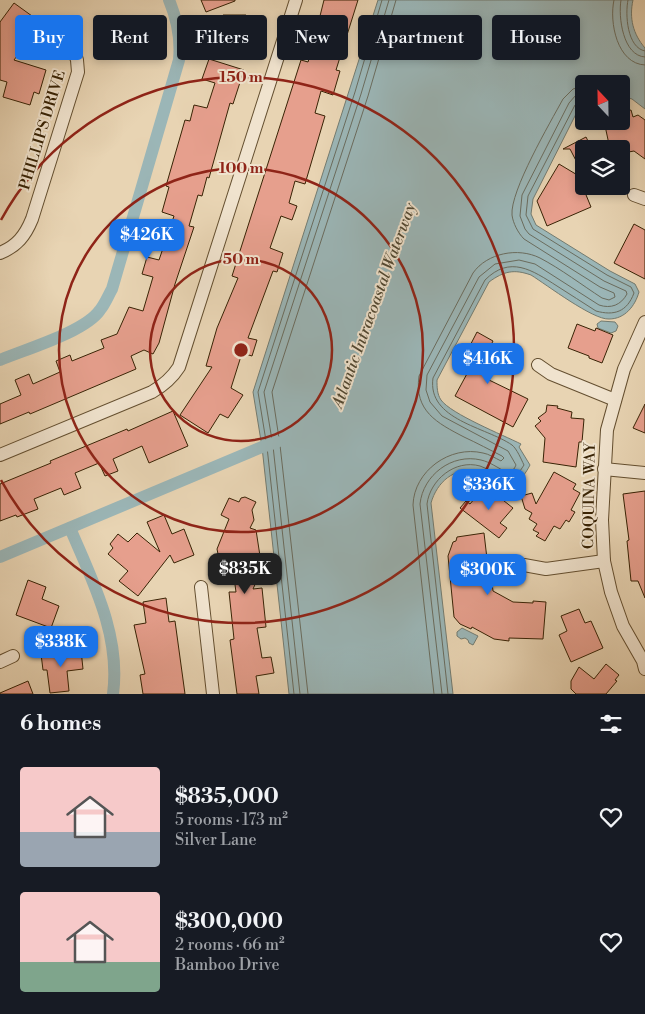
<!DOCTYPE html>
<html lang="en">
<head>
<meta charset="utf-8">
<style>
  :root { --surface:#171b24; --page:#20242c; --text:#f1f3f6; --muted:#9ea1a6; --accent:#1a73e8 }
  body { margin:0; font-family:"Libre Bodoni",serif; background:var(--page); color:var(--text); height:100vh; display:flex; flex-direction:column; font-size:19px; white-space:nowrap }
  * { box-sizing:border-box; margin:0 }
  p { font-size:16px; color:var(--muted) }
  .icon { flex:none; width:28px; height:28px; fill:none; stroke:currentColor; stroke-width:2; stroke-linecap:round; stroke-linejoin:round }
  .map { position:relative; height:694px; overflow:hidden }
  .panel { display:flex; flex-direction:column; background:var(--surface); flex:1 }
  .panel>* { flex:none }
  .banner { position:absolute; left:15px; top:15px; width:615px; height:45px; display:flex; gap:10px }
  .needle { width:32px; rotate:338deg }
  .controls { position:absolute; left:575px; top:75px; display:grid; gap:10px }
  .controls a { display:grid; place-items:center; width:55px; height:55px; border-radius:5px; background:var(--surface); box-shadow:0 2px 8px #0003; font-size:25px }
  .price { position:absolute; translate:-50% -42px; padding:0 11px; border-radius:10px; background:var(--accent); color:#fff; font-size:16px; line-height:32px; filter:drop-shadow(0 1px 2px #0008) }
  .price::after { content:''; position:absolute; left:50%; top:30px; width:15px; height:11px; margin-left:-8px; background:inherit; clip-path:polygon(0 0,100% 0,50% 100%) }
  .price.active { background:#222; color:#fff }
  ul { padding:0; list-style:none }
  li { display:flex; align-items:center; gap:15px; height:125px; padding:0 20px }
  li span { display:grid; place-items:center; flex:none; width:140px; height:100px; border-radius:5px; color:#555 }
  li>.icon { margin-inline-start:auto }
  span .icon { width:60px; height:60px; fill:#fffc; stroke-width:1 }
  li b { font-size:21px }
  h2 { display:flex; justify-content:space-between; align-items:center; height:60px; padding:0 20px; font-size:21px }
  .tag { padding:0 18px; border-radius:5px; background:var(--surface); box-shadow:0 2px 8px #0003; font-size:18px; line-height:45px }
  .tag.active { background:var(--accent); color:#fff }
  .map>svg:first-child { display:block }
  .water { fill:#9bb6b7; stroke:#737b70 }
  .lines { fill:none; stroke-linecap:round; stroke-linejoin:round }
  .shore { stroke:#6a6c5e; stroke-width:1 }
  .canal { stroke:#9bb6b7; stroke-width:12 }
  .building { fill:#e69f8d; stroke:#382305 }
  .minor-casing { stroke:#644f30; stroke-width:14 }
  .minor { stroke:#f0e3ce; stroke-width:12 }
  .ring { fill:none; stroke:#8f2418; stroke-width:2.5 }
  .labels { text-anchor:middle; stroke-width:4; stroke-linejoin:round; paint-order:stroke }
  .street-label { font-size:15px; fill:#382305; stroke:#f0e3ce }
  .water-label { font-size:16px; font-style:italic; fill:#514832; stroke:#f0e3ce }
  .centre { fill:#8f2418; stroke:#f0e3ce; stroke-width:2.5 }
  .ring-label { font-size:15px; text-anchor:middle; font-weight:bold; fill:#8f2418; stroke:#f0e3ce; stroke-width:4; stroke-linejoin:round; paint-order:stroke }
</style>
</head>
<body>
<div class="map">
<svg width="645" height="694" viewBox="0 0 645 694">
  <rect width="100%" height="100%" fill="#e8d4b3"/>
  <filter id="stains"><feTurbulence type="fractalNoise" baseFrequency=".004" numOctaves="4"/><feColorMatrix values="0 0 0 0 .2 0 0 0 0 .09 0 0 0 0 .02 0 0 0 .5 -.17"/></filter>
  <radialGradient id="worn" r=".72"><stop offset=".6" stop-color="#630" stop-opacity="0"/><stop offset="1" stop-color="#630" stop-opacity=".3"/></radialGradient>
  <g class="water">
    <path d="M378 0H633C629 18 633 34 645 48V109L632 99 621 96V84H584V103L579 108 533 199 531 214 536 225 610 271 635 284 639 292C635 306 625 319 609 319 593 320 547 285 531 275 514 269 504 271 489 282L437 380C437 387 437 394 441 400 451 414 503 435 521 444L519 447 530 465C512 500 499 475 477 471 454 467 437 482 431 503L453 694H289L262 447 253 392Z"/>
    <path d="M601 321 615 322 618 326 616 331 611 333 598 328 597 324Z"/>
    <path d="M462 628 478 636 473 645 469 643 468 640 465 638 461 639 457 636V632Z"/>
  </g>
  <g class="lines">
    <g class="shore">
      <path d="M614 0C609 22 617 64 645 65"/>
      <path d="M621 0C618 17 623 56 645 57"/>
      <path d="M628 0C625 14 627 48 645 51"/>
      <path d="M294 694 267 447 258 392 355 92 382 0"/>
      <path d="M300 694 273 446 264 392 361 94 389 0"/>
      <path d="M308 694 280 445 272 392 368 96 396 0"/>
      <path d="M434 694 413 505C414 471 450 445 483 453 489 454 495 458 501 461L504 458 502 456C490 450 477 443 464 437 437 423 414 411 419 376L473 273C487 253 518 247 540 258 561 269 582 285 602 298L609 300 615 297 614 293 600 287 524 239C518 233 513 223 512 215 510 191 550 123 563 99L573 89 584 86"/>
      <path d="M442 694 420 504C423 475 452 453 481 460 490 462 498 468 506 472L514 469 516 465 508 451 442 416 430 402 426 390 427 375 479 277 495 264 519 260 535 264 599 305C611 309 621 305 627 294L626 291 604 281 529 234 525 229 520 216 522 195 569 103 576 95 584 94"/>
      <path d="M448 694 427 504C430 480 455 459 480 466 489 469 497 475 505 478L518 474 524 465C521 459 517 449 512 445 486 427 427 420 433 378L485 280C510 255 532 270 557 286 570 294 583 303 596 311 614 316 627 312 634 293L631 287 607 275 533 229 526 215 528 196 575 105 579 101 584 100"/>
    </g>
    <g class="canal">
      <path d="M0 360C26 349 85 332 100 310 105 304 108 296 112 289L179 60C181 39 177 19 169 0"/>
      <path d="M70 528C92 580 121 635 113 694"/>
      <path d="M0 557 262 447 277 442"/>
    </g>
  </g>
  <g class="building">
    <path d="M201 0H235V1L206 12Z"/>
    <path d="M324 0H358L336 70 340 71 333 95 321 91 315 113 325 116 305 184 295 181 289 203 297 206 292 220 281 216 270 248 283 253 277 272 273 271 248 338 257 340 252 356 242 353 231 388 243 395 228 418 220 414 208 433 180 415 212 367 206 366 217 328 238 278 232 276 301 60 308 62 317 35 311 33 317 16H320Z"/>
    <path d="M14 3 32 16 19 34 28 41 14 60 46 70 39 94 34 92 30 105 3 97 7 82 0 80V22Z"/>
    <path d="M223 15H246L247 37H249L250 51 217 52 216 34H224Z"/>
    <path d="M209 59 244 70 233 104 230 103 209 178 207 177 202 196 198 195 189 226 194 227 175 284 159 343 153 354 144 350 131 356 136 369 30 414 29 412 0 424V404L21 395 15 380 29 374 33 384 60 372 56 361 70 355 72 361 104 348 101 340 117 334 129 307 143 311 153 277 142 274 147 257 159 260 174 216 162 212 169 187 166 186 185 120 190 121 194 105 207 108 215 83 202 79Z"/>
    <path d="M631 110 633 117 638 115 645 120V159L634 151 623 153 621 149H610L604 121H621V112Z"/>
    <path d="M586 137 592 149H584V176L570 149H563Z"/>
    <path d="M559 164 584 179V190L591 207 547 226 537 201Z"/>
    <path d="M634 224 645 230V279L614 263Z"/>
    <path d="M577 324 595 331 596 328 613 335 602 363 589 358V356L568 348Z"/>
    <path d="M477 332 493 341 487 353 499 360 489 380 528 399 513 427 455 396 469 370 460 365Z"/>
    <path d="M645 404V433L633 428Z"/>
    <path d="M547 405 558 406 557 408 572 412 571 418 584 419 582 442H579L576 467 543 462 545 438 535 426 541 421 538 418 546 412Z"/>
    <path d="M173 411 188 446 149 463 142 446 113 459 118 471 105 476 99 463 75 473 81 488 64 495 61 488 34 499 38 509 17 517 16 515 0 521V484L51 463 50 461 127 429 128 431Z"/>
    <path d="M554 472 576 484 573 489 580 493 571 510 575 512 569 522 566 520 560 529 554 526 545 541 536 536 539 533 533 530 537 524 529 519 532 513 525 509 521 496 532 493 536 504Z"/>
    <path d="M485 486 513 508 500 523 507 528 499 538 460 508 466 501 470 504Z"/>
    <path d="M645 491V598L638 581H631L627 541 629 540 623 494Z"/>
    <path d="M245 497 256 502 252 510 254 520 250 528 256 530 262 569 253 589 262 588 266 627 257 628 262 658 271 657 274 673 256 676 259 694H237L230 640 234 639 229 592H236L233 570 220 564 217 549 229 519 221 515 229 498 239 502 241 498Z"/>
    <path d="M164 515 172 534 184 529 194 555 174 563 170 555 138 596 119 581 128 571 108 554 113 548 110 544 118 534 128 542 137 533 160 552 147 522Z"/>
    <path d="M484 533 489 576 491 575 493 591 513 602 533 603V601L546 602 543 639 509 638V641L494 639 472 627 471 629 460 624 454 617 448 556 453 542 456 541 457 537Z"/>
    <path d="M28 580 46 587 42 599 59 606 51 628 16 615Z"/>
    <path d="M166 598 169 622 175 621 185 694H143L140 675 145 674 134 625 146 623 143 602Z"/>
    <path d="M579 609 585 623 591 621 603 648 571 662 559 635 567 631 561 616Z"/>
    <path d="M81 650 83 669 67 671 69 691 50 693 47 670H43L41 654Z"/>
    <path d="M606 664 619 675 615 680 617 681 606 694H576L571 689V681L579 667 594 679Z"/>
    <path d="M28 681 33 694H0V693Z"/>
  </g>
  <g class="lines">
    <g class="minor-casing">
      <g id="minor">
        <path d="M634 195 645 199"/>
        <path d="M0 253C17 246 25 236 32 219L78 72 77 60 67 33"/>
        <path d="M645 322 624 369 607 430 602 520 604 561 611 592 623 626 643 661 645 669"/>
        <path d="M538 365 551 374 615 400"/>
        <path d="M0 455 152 392C164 385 172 378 179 367L296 0"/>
        <path d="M604 469 645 473"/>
        <path d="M524 565 546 569 604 561"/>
        <path d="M201 587 213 694"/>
        <path d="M0 662 13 656"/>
      </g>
    </g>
    <use href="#minor" class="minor"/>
  </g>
  <g class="ring">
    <circle cx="241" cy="350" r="91"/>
    <circle cx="241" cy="350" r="182"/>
    <path d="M1 220A273 273 0 1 1 1 480"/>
  </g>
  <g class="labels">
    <g class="street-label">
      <text transform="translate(42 130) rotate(-73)" y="5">PHILLIPS DRIVE</text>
      <text transform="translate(589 496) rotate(-89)" y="5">COQUINA WAY</text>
    </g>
    <g class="water-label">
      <text transform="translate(373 305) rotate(-70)" y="6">Atlantic Intracoastal Waterway</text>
    </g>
  </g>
  <circle cx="241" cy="350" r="8" class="centre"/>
  <g class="ring-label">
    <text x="241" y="82">150 m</text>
    <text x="241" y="173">100 m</text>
    <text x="241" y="264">50 m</text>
  </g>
  <rect width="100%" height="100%" filter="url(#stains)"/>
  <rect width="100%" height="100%" fill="url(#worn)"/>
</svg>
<div class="controls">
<a><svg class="needle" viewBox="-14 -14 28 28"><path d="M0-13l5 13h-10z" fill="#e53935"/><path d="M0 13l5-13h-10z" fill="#9ea1a6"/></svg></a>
<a><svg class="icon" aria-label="layers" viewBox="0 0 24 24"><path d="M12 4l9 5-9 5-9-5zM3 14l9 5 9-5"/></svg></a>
</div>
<b class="price" style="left:147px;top:261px">$426K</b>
<b class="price" style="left:488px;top:385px">$416K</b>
<b class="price" style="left:489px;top:511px">$336K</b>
<b class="price active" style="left:245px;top:595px">$835K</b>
<b class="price" style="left:488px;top:596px">$300K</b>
<b class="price" style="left:61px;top:668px">$338K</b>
<div class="banner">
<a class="tag active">Buy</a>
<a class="tag">Rent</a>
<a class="tag">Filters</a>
<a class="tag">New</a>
<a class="tag">Apartment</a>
<a class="tag">House</a>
</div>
</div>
<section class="panel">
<h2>6 homes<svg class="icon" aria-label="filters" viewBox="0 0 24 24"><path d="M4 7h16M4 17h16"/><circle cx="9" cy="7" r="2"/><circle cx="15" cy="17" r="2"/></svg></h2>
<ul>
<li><span style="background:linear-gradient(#f6c9c9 65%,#9aa5b1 0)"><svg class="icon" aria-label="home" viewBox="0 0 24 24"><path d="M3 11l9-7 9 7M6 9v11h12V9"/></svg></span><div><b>$835,000</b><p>5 rooms · 173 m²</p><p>Silver Lane</p></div><svg class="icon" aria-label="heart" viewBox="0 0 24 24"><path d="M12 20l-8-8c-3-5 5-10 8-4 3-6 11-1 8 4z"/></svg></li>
<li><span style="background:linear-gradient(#f6c9c9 70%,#7fa58c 0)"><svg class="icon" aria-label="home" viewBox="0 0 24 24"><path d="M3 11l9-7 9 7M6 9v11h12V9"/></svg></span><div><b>$300,000</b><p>2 rooms · 66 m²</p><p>Bamboo Drive</p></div><svg class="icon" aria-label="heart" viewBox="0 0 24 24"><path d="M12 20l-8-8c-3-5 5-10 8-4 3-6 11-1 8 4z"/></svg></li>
</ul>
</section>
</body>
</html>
